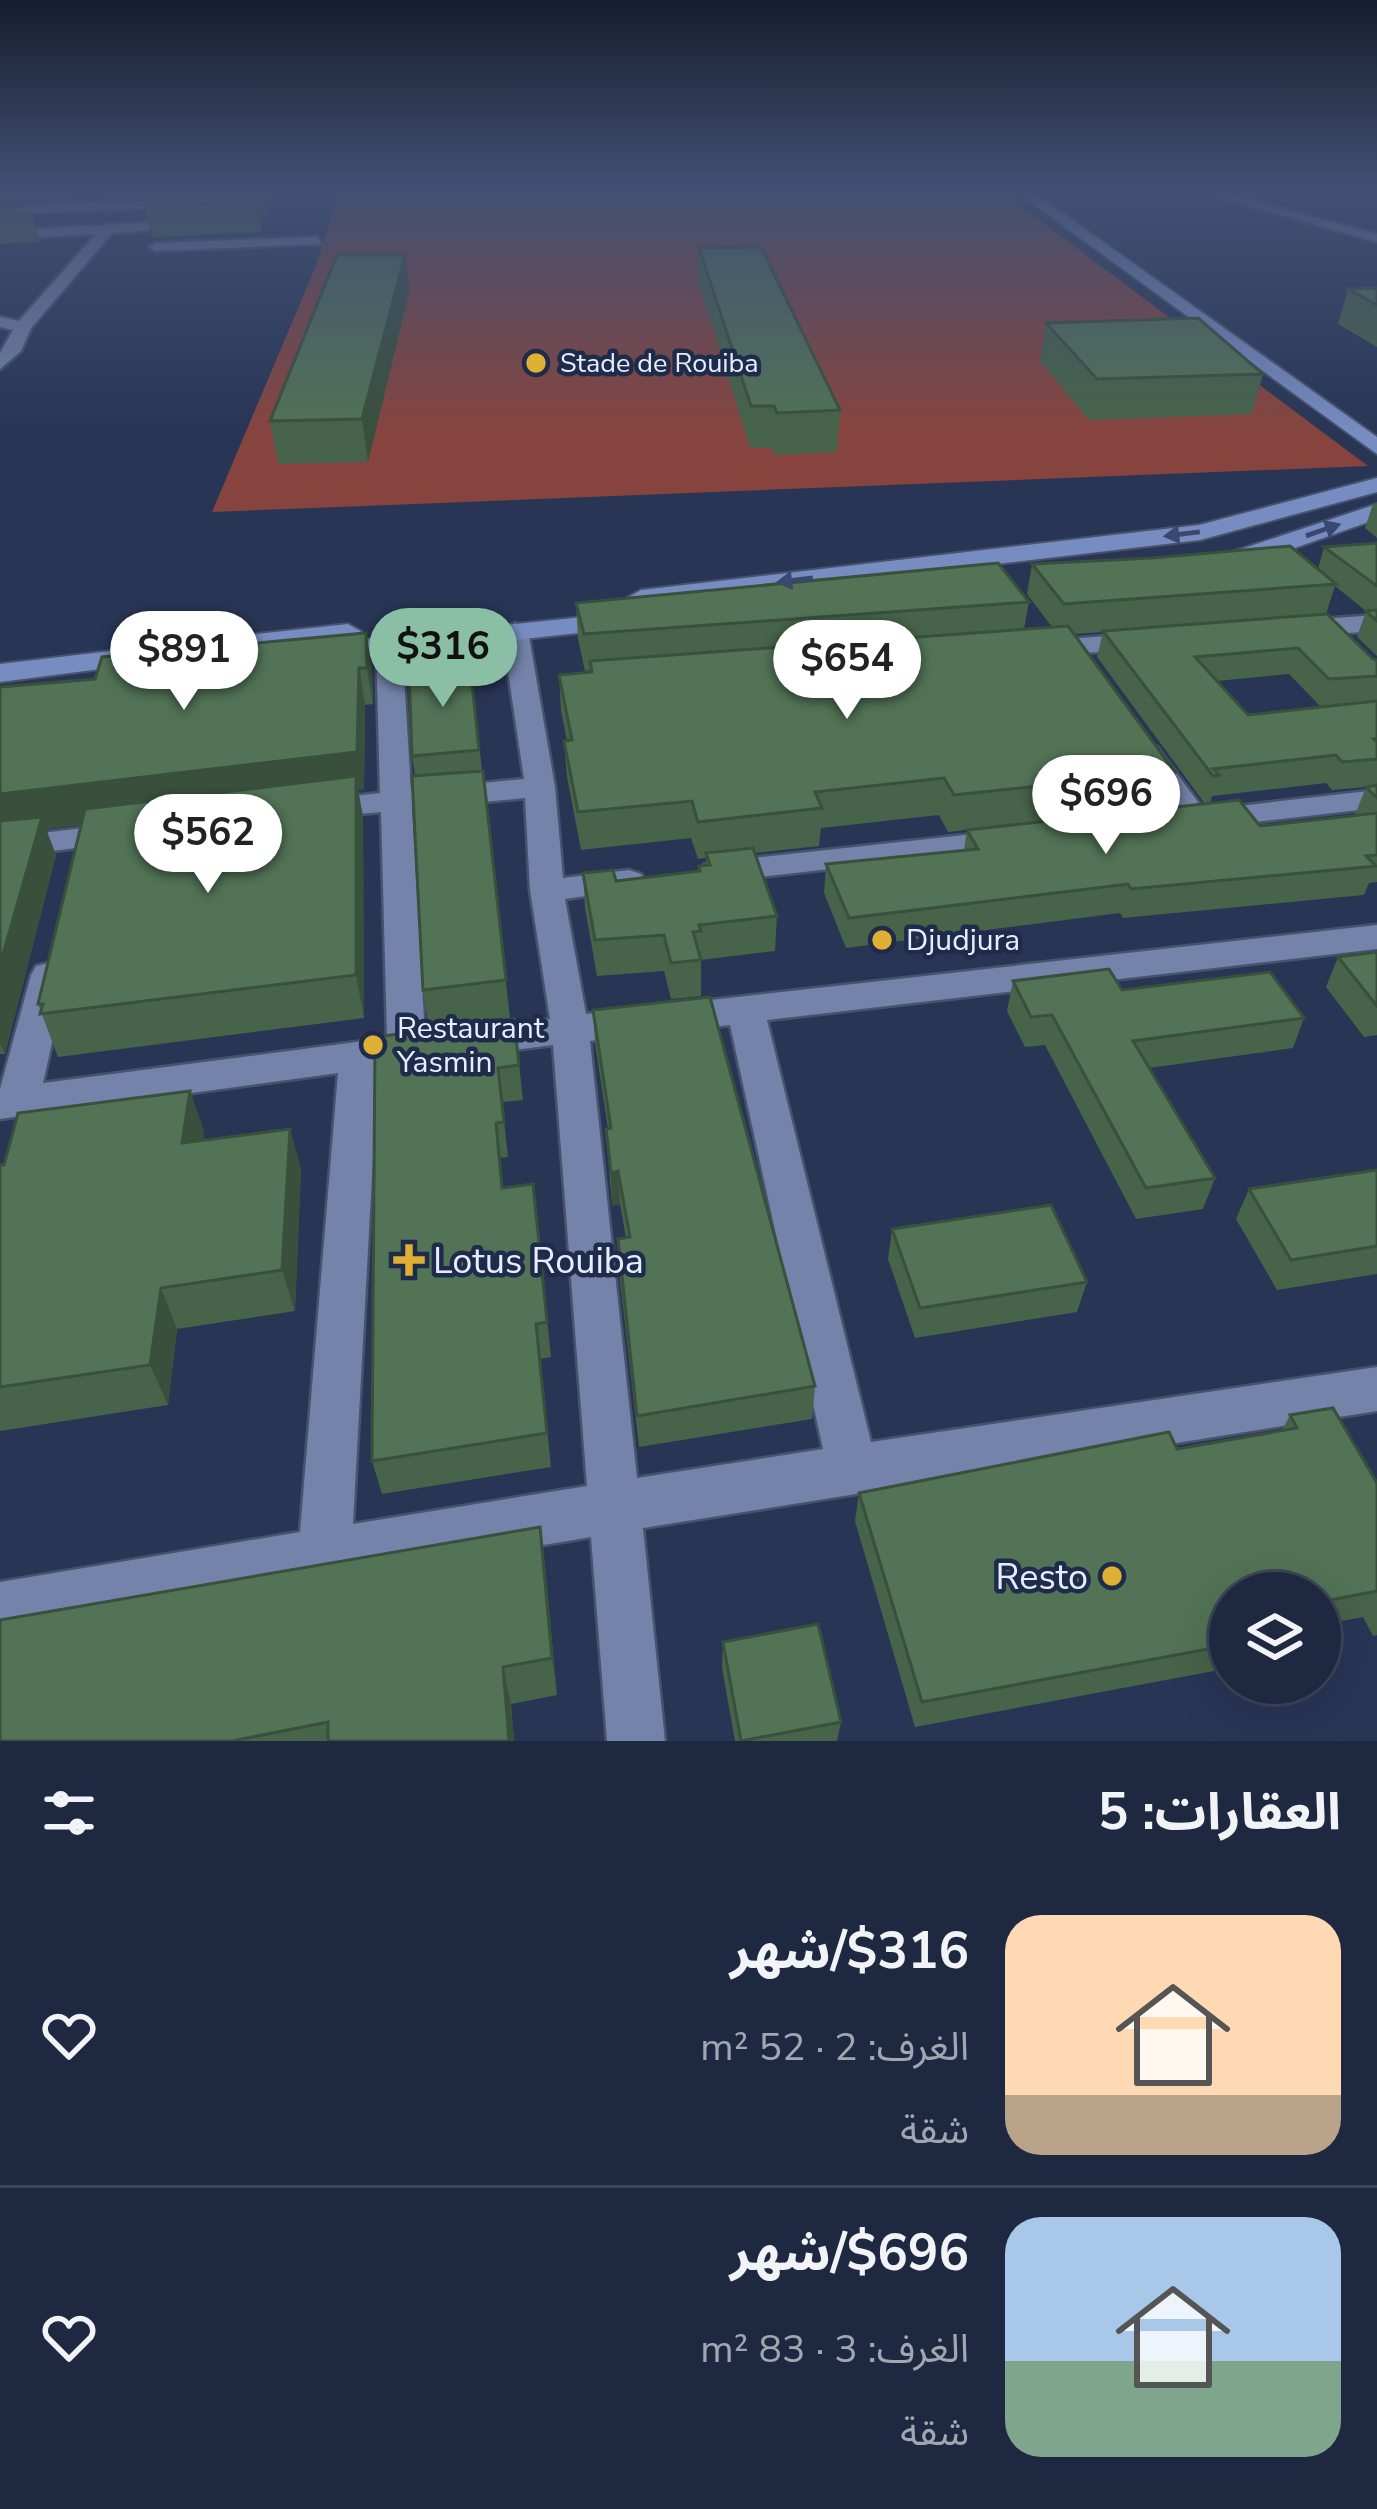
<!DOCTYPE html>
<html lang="ar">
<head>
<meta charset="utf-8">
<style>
  :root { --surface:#1e2840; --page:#263047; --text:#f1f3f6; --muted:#a1a6b1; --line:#3c4459; --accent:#8abfa5 }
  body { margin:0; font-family:"Nunito Sans","Noto Sans Arabic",sans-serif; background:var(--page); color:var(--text); direction:rtl; height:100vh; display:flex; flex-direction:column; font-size:45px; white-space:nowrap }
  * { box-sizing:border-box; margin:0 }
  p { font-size:39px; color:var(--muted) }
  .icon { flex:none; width:66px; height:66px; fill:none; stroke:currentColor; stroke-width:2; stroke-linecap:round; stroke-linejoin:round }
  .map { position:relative; height:1741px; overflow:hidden; direction:ltr }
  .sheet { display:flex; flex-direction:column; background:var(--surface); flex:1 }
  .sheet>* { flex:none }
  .buttons { position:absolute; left:1209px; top:1572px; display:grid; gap:24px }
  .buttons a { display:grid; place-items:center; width:132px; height:132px; border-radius:50%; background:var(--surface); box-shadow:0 12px 48px #0002,0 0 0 3px var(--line); font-size:60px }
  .price { position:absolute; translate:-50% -102px; padding:0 27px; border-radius:42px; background:#fff; color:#222; font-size:39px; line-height:78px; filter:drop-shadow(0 3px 6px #0008) }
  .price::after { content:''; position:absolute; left:50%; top:72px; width:36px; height:27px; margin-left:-18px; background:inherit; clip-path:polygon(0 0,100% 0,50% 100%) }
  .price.selected { background:var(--accent); color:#111 }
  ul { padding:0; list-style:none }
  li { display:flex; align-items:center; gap:36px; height:300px; padding:0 36px }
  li+li { border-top:3px solid var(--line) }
  li span { display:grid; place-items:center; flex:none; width:336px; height:240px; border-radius:36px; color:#555 }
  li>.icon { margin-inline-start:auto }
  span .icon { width:144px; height:144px; fill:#fffc; stroke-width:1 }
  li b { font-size:51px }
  h2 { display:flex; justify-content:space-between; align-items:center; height:144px; padding:0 36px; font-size:51px }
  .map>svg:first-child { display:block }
  .green { fill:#87443e }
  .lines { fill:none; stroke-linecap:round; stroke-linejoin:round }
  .street-casing { stroke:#48526d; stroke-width:5 }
  .secondary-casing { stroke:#48526d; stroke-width:4 }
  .street { fill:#7483a9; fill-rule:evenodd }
  .secondary { fill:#778cc1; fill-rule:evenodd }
  .wall { fill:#476349; fill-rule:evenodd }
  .shaded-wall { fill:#39503c }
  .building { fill:#527355; stroke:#39503c; stroke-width:3 }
  .oneway { fill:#39486e }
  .poi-dot { fill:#dfb034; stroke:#1f2b4a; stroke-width:4.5 }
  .labels { text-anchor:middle; stroke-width:9; stroke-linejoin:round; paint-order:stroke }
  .far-poi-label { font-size:27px; fill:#e6edfe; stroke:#1f2b4a; text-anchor:start }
  .poi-label { font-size:30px; fill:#e6edfe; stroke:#1f2b4a; text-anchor:start }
  .near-poi-label { font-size:36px; fill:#e6edfe; stroke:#1f2b4a; text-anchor:start }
</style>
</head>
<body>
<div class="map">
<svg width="1377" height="1741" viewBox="0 0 1377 1741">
  <rect width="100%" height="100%" fill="#283555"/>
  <path class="green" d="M340 192H1002L1368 466 212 512 315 268Z"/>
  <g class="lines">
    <g class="street-casing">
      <g id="street">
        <path d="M1200 192H1219L1377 234V242Z"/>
        <path d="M190 199 195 206 29 213 0 227V217L26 205Z"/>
        <path d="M190 220 195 227 112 233 31 328 21 351 0 369V353L13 330 0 327V317L19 321 96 234 0 239V231Z"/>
        <path d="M317 237 322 244 156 251 149 247 156 243Z"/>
        <path d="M1377 615V631L1293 637 1280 629 1293 621Z"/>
        <path d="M515 623 528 631 555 787 563 878 629 870 641 874 646 881 641 888 565 899 586 1014 1377 925V949L767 1020 871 1442 1377 1367V1411L643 1528 665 1741H607L591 1537 0 1636V1582L300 1532 338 1073 0 1119V1089L31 975 36 966 49 963 62 966 67 975 43 1083 387 1038 381 812 317 818 301 809 317 800 380 793 376 644 389 636 402 644 411 790 524 779 502 631ZM525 798 530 890 550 1019 460 1031 454 1041 460 1051 473 1055 553 1045 587 1486 353 1524 378 1067 430 1058 435 1048 425 1037 412 809ZM730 1025 823 1449 637 1478 590 1041Z"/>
        <path d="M1146 633 1155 635 1159 641 1155 647 1042 657 1029 649 1042 641Z"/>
        <path d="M1147 744 1157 747 1204 810 1377 790V808L1195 829 1184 827 1132 753Z"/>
        <path d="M117 824 128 827 133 834 128 841 0 858V838Z"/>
        <path d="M1011 830 1022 833 1027 840 1022 847 716 882 704 879 699 872 704 865 716 862Z"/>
      </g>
    </g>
    <g class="secondary-casing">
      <g id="secondary">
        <path d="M1017 192H1033L1377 437V454Z"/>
        <path d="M1377 478V492L1200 540 641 606 627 598 641 590 1199 525Z"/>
        <path d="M1377 504V519L1241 567H1223L1219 561 1223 555Z"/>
        <path d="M622 613 636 621 632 627 319 662 304 653 319 644Z"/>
        <path d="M348 624 362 632 358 638 212 657 198 648 212 639Z"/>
        <path d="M145 647 155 650 160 656 155 662 0 682V664Z"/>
      </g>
    </g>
    <use href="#street" class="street"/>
    <use href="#secondary" class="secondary"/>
  </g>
  <g class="wall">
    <path d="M0 192H75L70 199 9 204 1 210H31L40 242 0 244Z"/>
    <path d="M169 192H272L261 232 152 237 144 205 187 198H171Z"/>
    <path d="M699 248 840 410 837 452 775 455 772 448H750L699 283Z"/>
    <path d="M405 255 410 289 368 462 278 464 270 421Z"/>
    <path d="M1377 288V347L1338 324 1348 289Z"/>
    <path d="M1046 323 1263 374 1252 414 1089 420 1040 361Z"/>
    <path d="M1373 504H1377V538L1365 528Z"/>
    <path d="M1377 543V656L1357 637 1366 611 1335 586 1326 614 1373 659 1377 660V882L1369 883 1364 895 1123 918 1120 913 846 948 824 893 826 864 964 850 967 830 1205 804 1097 657 1103 632 1075 634 1175 772 1165 808 948 832 939 815 821 828 819 846 755 853 777 916 775 951 701 960V996L671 999 664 971 597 976 585 908 583 873 616 881 699 871V866L706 865V858L698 859 691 838 581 850 567 777 564 741H567L561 710 559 675 590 672V670L585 671 578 639 576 603 1029 602 1024 629 1052 627 1027 594 1032 564 1318 569 1324 547ZM1289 674 1320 706 1348 704 1248 715 1217 681ZM1326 783 1332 790 1366 787 1355 815 1260 826 1210 804 1212 796Z"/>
    <path d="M366 633 372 668 373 704 365 705 364 789 358 790 363 817 364 1018 58 1057 38 1004 81 825 46 829 56 855 5 1054H0V687L95 679Z"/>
    <path d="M470 663 510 1018 429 1028 423 990 415 775 412 756Z"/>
    <path d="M1377 952V1035L1364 1037 1326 987 1338 957Z"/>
    <path d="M1013 981 1122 990 1304 1018 1293 1048 1149 1068 1215 1178 1203 1209 1136 1219 1045 1045 1025 1047 1007 1011Z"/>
    <path d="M593 1010 815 1386 812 1419 639 1447 619 1272 618 1239 626 1238 620 1204 612 1206 606 1129H608L595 1043Z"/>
    <path d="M514 1019 523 1100 502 1102 508 1157 500 1158 503 1188 533 1184 551 1357 540 1359 551 1467 382 1494 372 1461Z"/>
    <path d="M190 1091 204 1132 203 1140 290 1129 301 1170 295 1311 177 1329 168 1405 0 1431V1165Z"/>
    <path d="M1377 1170V1274L1277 1290 1236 1219 1249 1189Z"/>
    <path d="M892 1229 1087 1282 1077 1312 915 1338 888 1259Z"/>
    <path d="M1290 1415 1377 1483V1635L1373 1636 1363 1617 1320 1625V1593H1230V1668L915 1727 855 1521 859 1493 1177 1449 1282 1430Z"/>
    <path d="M540 1527 545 1566 557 1695 511 1704 514 1741H0Z"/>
    <path d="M723 1642 841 1722 837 1741H735L722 1668Z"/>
  </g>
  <g class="shaded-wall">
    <path d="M0 192H75L70 199 9 204 0 210Z"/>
    <path d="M258 192H272L261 232 255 201Z"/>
    <path d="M405 255 410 289 368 462 362 419Z"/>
    <path d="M366 633 372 668 373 704 367 668Z"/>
    <path d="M359 668 365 705 364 789 358 790 363 817 364 1018 356 975V790L46 829 56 855 5 1054 0 1043V794Z"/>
    <path d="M190 1091 204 1132 197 1184 182 1143Z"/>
    <path d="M290 1129 301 1170 295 1311 282 1270Z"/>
    <path d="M618 1171 620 1204 612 1206 611 1173Z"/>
    <path d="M161 1288 177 1329 168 1405 150 1365Z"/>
    <path d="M540 1527 545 1566 557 1695 552 1658Z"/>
    <path d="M503 1667 511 1704 514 1741H509Z"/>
  </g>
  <g class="building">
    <path d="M206 192H258L255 201 144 205 204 195Z"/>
    <path d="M761 247 840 410 777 413 774 406H751L699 248Z"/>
    <path d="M337 255H405L362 419 270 421Z"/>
    <path d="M1377 288V305L1348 289Z"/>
    <path d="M1198 318 1263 374 1097 379 1046 323Z"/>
    <path d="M1377 543V586L1324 547Z"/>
    <path d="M1290 546 1336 584 1064 604 1032 564 1152 558Z"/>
    <path d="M998 563 1029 602 584 634 576 603Z"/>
    <path d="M1377 610V621L1366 611Z"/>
    <path d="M1327 614 1373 659 1377 660V676L1329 679 1298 648 1195 657 1248 715 1377 701V739H1374L1377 742V759L1342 762 1336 755 1213 769 1219 775 1213 776 1103 631Z"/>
    <path d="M1068 626 1175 772 954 795 944 778 815 792 822 808 698 822 692 801 578 812 564 741 572 740 559 675 592 672 590 661Z"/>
    <path d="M366 633 367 668H359L357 752 0 794V687L95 679 102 657Z"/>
    <path d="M470 663 479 750 412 756 409 669Z"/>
    <path d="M483 771 506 980 423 990 412 776Z"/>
    <path d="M356 776V975L40 1014 43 1004H38L85 809Z"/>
    <path d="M1377 785V798L1366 787Z"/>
    <path d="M1239 800 1260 826 1377 813V855L1366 856 1376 866 1131 889 1128 884 849 918 826 864 978 849 967 830Z"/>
    <path d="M42 817 0 965V821Z"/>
    <path d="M753 848 777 916 699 925 701 931 693 932 701 960 671 963 664 935 595 940 583 873 613 870 616 881 700 871 699 866 710 865 706 853Z"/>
    <path d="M1377 952V1006L1338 957Z"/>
    <path d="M1109 969 1122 990 1270 972 1304 1018 1133 1041 1215 1178 1146 1188 1052 1015 1031 1017 1013 981Z"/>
    <path d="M710 997 815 1386 637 1416 618 1239 630 1237 618 1171 611 1173 606 1129 611 1128 593 1010Z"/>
    <path d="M514 1019 519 1065 498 1068 504 1122 496 1123 502 1188 533 1184 547 1322 536 1324 547 1433 372 1461 375 1037Z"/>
    <path d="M190 1091 182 1143 290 1129 282 1270 161 1288 150 1365 0 1387V1165H4L18 1113Z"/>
    <path d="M1377 1170V1246L1291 1260 1249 1189Z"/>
    <path d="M1051 1205 1087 1282 920 1308 892 1229Z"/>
    <path d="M1333 1408 1377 1483V1591L1320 1602V1593H1230V1645L922 1702 859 1493 1169 1432 1177 1449 1297 1428 1290 1415Z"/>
    <path d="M540 1527 552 1658 503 1667 509 1741H328V1722L232 1741H0V1620Z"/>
    <path d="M818 1624 841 1722 741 1741 723 1642Z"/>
  </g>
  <defs><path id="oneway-solid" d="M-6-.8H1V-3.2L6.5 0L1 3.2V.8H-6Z" transform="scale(3)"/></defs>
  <g class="oneway">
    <use href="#oneway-solid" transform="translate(1323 530) rotate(-19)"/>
    <use href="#oneway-solid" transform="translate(1182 534) rotate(173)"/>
    <use href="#oneway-solid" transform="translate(795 580) rotate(173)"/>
  </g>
  <linearGradient id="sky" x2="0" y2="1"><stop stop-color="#161d2f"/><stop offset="0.44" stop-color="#425173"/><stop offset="1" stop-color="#425173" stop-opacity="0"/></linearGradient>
  <rect width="1377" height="435" fill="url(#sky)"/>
  <g class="poi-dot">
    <circle cx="536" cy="363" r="12"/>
    <circle cx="882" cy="940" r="12"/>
    <circle cx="373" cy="1045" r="12"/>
    <path d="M403 1242h12v12h12v12h-12v12h-12v-12h-12v-12h12z"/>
    <circle cx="1112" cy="1576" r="12"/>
  </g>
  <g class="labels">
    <g class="far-poi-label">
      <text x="560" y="372">Stade de Rouiba</text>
    </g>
    <g class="poi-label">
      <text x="906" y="950">Djudjura</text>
      <text x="397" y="1038">Restaurant<tspan x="397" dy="34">Yasmin</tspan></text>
    </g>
    <g class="near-poi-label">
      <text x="433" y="1273">Lotus Rouiba</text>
      <text x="1088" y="1589" text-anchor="end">Resto</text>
    </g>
  </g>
</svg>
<div class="buttons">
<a><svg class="icon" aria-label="layers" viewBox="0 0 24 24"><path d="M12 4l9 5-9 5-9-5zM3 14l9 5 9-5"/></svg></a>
</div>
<b class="price selected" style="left:443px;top:710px">$316</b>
<b class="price" style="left:184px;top:713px">$891</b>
<b class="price" style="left:847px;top:722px">$654</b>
<b class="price" style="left:1106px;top:857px">$696</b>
<b class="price" style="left:208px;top:896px">$562</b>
</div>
<section class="sheet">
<h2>العقارات: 5<svg class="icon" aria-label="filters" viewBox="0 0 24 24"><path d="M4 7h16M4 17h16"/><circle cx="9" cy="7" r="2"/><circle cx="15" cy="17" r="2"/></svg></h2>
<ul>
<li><span style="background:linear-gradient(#ffd9b3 75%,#b9a48a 0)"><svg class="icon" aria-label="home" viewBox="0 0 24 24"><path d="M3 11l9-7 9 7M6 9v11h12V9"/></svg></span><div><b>$316/شهر</b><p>الغرف: 2 · 52 m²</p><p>شقة</p></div><svg class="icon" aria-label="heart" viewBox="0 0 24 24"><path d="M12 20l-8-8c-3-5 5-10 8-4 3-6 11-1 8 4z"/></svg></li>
<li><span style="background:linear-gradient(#a9c7e8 60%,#7fa58c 0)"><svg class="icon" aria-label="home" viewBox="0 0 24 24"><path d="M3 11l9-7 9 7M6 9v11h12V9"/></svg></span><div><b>$696/شهر</b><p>الغرف: 3 · 83 m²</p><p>شقة</p></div><svg class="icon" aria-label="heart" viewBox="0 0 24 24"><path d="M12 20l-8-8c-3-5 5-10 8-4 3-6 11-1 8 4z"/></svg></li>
</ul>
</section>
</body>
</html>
